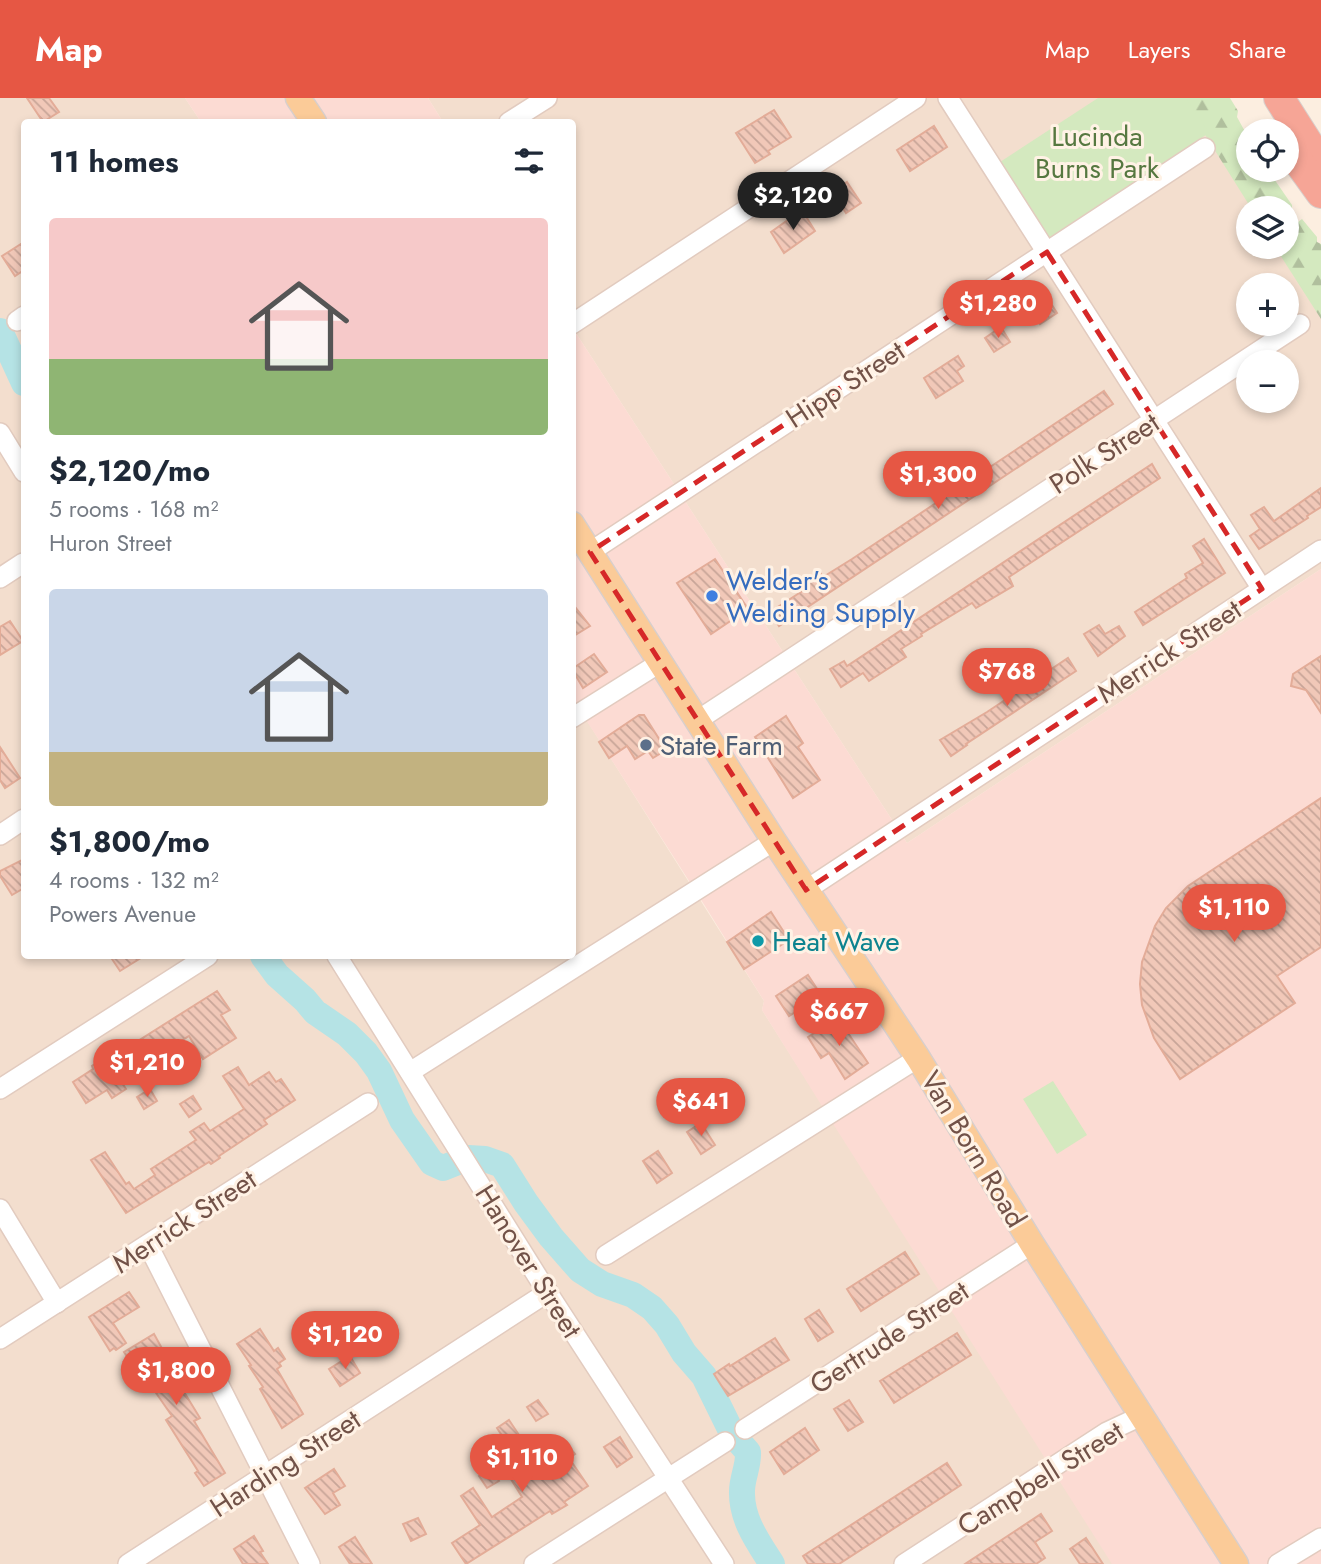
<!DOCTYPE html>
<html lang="en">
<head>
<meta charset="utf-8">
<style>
  :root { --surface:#fff; --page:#f2f2f3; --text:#1f2937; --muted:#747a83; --accent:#e65744 }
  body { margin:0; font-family:Jost,sans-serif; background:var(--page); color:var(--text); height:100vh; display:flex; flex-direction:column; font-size:26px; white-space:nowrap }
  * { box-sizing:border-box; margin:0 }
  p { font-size:23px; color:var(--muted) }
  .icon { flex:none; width:38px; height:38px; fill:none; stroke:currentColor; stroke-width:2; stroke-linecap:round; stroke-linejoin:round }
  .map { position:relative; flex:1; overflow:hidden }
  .panel { position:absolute; left:21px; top:21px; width:555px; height:840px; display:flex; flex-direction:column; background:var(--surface); border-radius:7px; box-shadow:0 4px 10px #0003 }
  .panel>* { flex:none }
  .fabs { position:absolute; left:1236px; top:21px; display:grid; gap:14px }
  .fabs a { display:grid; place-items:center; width:63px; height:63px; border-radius:50%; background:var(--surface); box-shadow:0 4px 10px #0003; font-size:35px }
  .price { position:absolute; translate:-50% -60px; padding:0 16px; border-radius:24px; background:var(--accent); color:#fff; font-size:23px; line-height:46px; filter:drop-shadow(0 2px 4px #0008) }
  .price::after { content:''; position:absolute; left:50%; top:42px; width:21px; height:16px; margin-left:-10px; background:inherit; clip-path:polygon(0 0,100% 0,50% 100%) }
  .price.on { background:#222; color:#fff }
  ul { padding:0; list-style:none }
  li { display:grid; align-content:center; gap:14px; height:371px; padding:0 28px }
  li span { display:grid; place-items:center; height:217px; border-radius:7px; color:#555 }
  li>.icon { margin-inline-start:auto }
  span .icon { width:126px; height:126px; fill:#fffc; stroke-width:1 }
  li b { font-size:30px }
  h2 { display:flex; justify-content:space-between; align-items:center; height:84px; padding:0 28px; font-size:30px }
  header { display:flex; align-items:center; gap:42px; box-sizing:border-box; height:98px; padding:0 35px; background:var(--accent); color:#fff }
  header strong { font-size:33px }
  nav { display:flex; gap:38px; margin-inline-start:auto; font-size:24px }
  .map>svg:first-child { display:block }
  .residential { fill:#f3dece; fill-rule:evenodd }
  .commercial { fill:#fcdbd3 }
  .forest { fill:url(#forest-firs) }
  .green { fill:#d4e9bf }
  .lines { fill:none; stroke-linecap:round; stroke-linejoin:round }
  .river { stroke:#b5e3e5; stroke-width:26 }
  .building { fill:url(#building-back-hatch); stroke:#e3ac98; stroke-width:2 }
  .minor-casing { stroke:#e2cbbf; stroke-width:22 }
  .major-casing { stroke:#d8cfcc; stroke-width:27 }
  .highway-casing { stroke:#d8cfcc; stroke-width:32 }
  .minor { stroke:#fff; stroke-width:19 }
  .major { stroke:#fbcb98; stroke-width:24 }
  .highway { stroke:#f6a596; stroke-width:30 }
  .marked { fill:none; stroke:#d62828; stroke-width:5; stroke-dasharray:14 9; stroke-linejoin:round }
  .shop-dot { fill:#3f7fe0; stroke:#fff2e5; stroke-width:2.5 }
  .service-dot { fill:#5c6f8a; stroke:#fff2e5; stroke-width:2.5 }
  .culture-dot { fill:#0f9aa8; stroke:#fff2e5; stroke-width:2.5 }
  .labels { text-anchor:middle; stroke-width:6; stroke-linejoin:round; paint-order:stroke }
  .park-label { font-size:28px; fill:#567840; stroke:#fff2e5 }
  .street-label { font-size:28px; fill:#725248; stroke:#fff2e5 }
  .shop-label { font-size:28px; fill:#366cbe; stroke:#fff2e5; text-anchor:start }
  .service-label { font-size:28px; fill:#4e5e75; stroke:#fff2e5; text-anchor:start }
  .culture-label { font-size:28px; fill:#0d838f; stroke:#fff2e5; text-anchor:start }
</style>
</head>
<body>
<header>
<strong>Map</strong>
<nav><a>Map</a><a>Layers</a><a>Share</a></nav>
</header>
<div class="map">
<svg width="1321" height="1466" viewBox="0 0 1321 1466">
  <defs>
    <pattern id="forest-firs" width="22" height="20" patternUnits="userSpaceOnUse" patternTransform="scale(1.75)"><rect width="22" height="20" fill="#d4e9bf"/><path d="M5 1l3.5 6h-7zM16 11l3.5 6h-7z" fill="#b0bf9d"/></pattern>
    <pattern id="building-back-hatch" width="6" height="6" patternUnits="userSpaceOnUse" patternTransform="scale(1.75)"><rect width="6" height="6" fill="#f1c8b8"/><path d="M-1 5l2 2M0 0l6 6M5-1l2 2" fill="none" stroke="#c8a598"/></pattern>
  </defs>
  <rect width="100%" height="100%" fill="#fceee0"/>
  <g class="residential">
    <path d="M0 0H185L201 24H24V858H572V599L764 903 762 912 1113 1466H0Z"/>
    <path d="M428 0H1186L1259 110H1248V149H1284L1321 206V471L907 745 572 229V24H443ZM1248 187H1286V226H1248ZM1248 264H1286V303H1248Z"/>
  </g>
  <g class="commercial">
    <path d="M185 0H428L443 24H201Z"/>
    <path d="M572 229 907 745 1321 471V1466H1112L830 1021 762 912 764 903 705 808 572 600Z"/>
  </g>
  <path class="forest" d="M1182 0H1230L1238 13 1237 19 1248 39V72H1268L1292 107V111L1287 115 1290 121 1298 124 1302 121 1317 139V144L1321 146V221L1275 149H1286V110H1251Z"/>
  <g class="green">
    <path d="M1098 0H1186L1209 35 1049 140 1000 64Z"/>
    <path d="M1053 983 1087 1037 1057 1056 1023 1001Z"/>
  </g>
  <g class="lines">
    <g class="river">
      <path d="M0 233 24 285"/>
      <path d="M263 858 277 877 305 902 315 914 347 936 366 955 379 973 402 1022 432 1065 443 1070 468 1060 485 1061 502 1067 526 1105 551 1139 580 1172 602 1186 633 1197 652 1210 667 1227 684 1255 704 1278 733 1337 748 1354C749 1367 742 1380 742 1393 741 1421 758 1444 772 1466"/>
    </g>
  </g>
  <g class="building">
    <path d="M27 0H49L59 14 43 24Z"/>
    <path d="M774 12 791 39 768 53 770 56 755 65 736 35Z"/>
    <path d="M934 28 947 49 910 73 897 52Z"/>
    <path d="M847 84 861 105 846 115 833 94Z"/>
    <path d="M802 112 815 133 784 155 771 134Z"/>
    <path d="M24 144V172L15 178 2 158Z"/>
    <path d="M1043 193 1057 215 1040 226 1026 204Z"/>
    <path d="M1001 229 1010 244 994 254 985 240Z"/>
    <path d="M958 258 964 268 957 273 963 283 936 300 924 280Z"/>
    <path d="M1104 293 1113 306 779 528 770 514 807 490 803 483 819 473 823 479 852 461Z"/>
    <path d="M1152 366 1160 380 1009 479 1013 488 976 510 972 505 921 536 922 538 901 551 906 559 869 583 863 575 841 589 830 571 844 563 847 568Z"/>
    <path d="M1321 390V409L1307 418 1308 420 1259 451 1250 438 1260 431 1251 417 1264 409 1274 423Z"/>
    <path d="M1204 441 1225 475 1143 527 1135 514 1187 480 1185 476 1203 465 1193 448Z"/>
    <path d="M715 461 748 511 711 536 677 485Z"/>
    <path d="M572 505 590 528 572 539Z"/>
    <path d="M10 523 23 543 0 557V529Z"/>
    <path d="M1099 527 1105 536 1119 528 1125 538 1098 558 1084 536Z"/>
    <path d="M594 556 607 574 583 590 572 571Z"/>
    <path d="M1321 558V615L1306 592 1291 588 1293 576Z"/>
    <path d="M1068 560 1076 573 966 646 967 647 951 658 940 642 987 614Z"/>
    <path d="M639 617H644L666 652 653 660 648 653 635 661 627 648 609 660 599 644Z"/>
    <path d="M786 618 803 645 798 649 820 682 793 700 755 639Z"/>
    <path d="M0 649 20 680 5 690 0 682Z"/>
    <path d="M1321 700V849L1277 878 1295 905 1180 981 1154 940 1142 907 1140 886 1142 864 1155 828 1166 810 1188 788Z"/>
    <path d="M24 761V790L12 797 0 778V773Z"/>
    <path d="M771 814 789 842 744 871 727 844Z"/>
    <path d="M110 858H144L120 873Z"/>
    <path d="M808 877 821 897 789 918 776 898Z"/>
    <path d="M217 893 230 912 221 917 236 940 203 961 189 938 120 982 126 991 112 1000 107 992 86 1005 73 984 93 971 92 968 101 962 103 965Z"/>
    <path d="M838 920 868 965 845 981 829 955 821 960 808 939Z"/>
    <path d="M238 969 249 987 269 974 276 984 281 981 295 1002 264 1022 267 1026 219 1058 220 1060 211 1066 209 1064 126 1115 91 1062 105 1054 126 1086 129 1084 134 1091 155 1077 151 1071 196 1042 190 1034 204 1025 210 1033 244 1011 223 978Z"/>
    <path d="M150 991 157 1003 144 1011 137 999Z"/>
    <path d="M193 998 201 1011 189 1019 180 1006Z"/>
    <path d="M701 1025 715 1047 701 1056 687 1034Z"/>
    <path d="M658 1053 672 1075 657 1085 643 1063Z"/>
    <path d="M905 1154 919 1176 861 1213 847 1191Z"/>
    <path d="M129 1194 139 1209 113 1225 126 1245 116 1252 114 1250 110 1253 89 1219Z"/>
    <path d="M819 1212 833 1234 818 1243 805 1221Z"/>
    <path d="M260 1231 274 1253 278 1250 285 1261 279 1265 281 1268 277 1271 303 1316 282 1330 260 1291 263 1289 249 1268 251 1267 237 1246Z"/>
    <path d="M957 1235 971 1257 894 1305 880 1283Z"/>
    <path d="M154 1236 175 1274 173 1276 200 1320 194 1323 225 1375 204 1388 195 1375 198 1373 166 1322 172 1318 156 1295 158 1294 141 1266 135 1270 124 1254Z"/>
    <path d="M775 1240 789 1262 728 1298 714 1276 729 1266 730 1268Z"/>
    <path d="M350 1258 360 1275 340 1288 329 1271Z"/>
    <path d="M538 1302 548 1316 536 1323 527 1309Z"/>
    <path d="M849 1302 863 1324 848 1333 834 1311Z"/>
    <path d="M509 1322 529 1352 537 1346 544 1357 565 1343 575 1356 569 1360 588 1388 564 1404 567 1407 552 1416 550 1413 466 1466 452 1445 480 1427 461 1398 473 1390 492 1419 522 1399 504 1370 518 1362 497 1330Z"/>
    <path d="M805 1330 819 1352 784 1376 770 1354Z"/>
    <path d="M620 1339 632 1359 617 1369 604 1349Z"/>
    <path d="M947 1365 961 1387 839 1466H808L803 1458Z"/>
    <path d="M491 1370 499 1383 487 1390 479 1378Z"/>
    <path d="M334 1371 345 1388 333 1395 340 1407 325 1416 305 1390Z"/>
    <path d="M1041 1416 1052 1433 1035 1444 1045 1460 1036 1466H965Z"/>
    <path d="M418 1420 426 1436 411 1443 403 1426Z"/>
    <path d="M254 1438 263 1453 260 1454 268 1466H243L234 1451Z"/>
    <path d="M355 1439 372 1466H350L339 1449Z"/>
    <path d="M1086 1440 1103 1466H1080L1070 1451Z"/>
  </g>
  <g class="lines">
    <g class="minor-casing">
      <g id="minor">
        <path d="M948 0 1262 491"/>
        <path d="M509 24 547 0"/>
        <path d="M17 223 24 218"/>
        <path d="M572 226 916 0"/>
        <path d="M0 335 24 374"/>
        <path d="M590 454 1205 50"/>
        <path d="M0 480 23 465"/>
        <path d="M572 620 661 564"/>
        <path d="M698 622 1300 226"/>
        <path d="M0 737 24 721"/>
        <path d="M806 792 1321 452"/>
        <path d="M337 858 539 1181 724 1466"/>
        <path d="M410 974 774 743"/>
        <path d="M0 991 208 858"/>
        <path d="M0 1111 57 1205"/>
        <path d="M148 1147 310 1466"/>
        <path d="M606 1157 918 960"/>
        <path d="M0 1241 368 1005"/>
        <path d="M745 1331 1032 1146"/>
        <path d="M128 1466 548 1194"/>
        <path d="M534 1466 725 1344"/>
        <path d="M904 1466 1107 1334 1141 1318"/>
        <path d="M1278 1466 1321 1440"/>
      </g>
    </g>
    <g class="major-casing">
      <g id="major">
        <path d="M298 0 314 24"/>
        <path d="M572 426 774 743 918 960 1032 1146 1236 1466"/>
      </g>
    </g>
    <g class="highway-casing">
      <g id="highway">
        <path d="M1279 0 1321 66"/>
        <path d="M1290 52 1321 95"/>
      </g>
    </g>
    <use href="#minor" class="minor"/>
    <use href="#major" class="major"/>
    <use href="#highway" class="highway"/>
  </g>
  <path class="marked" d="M1047 154 1262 491 806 792 590 454Z"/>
  <circle class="shop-dot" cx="712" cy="498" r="7"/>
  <circle class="service-dot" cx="646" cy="647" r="7"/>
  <circle class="culture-dot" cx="758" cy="843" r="7"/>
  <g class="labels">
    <g class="park-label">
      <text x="1097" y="48">Lucinda<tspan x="1097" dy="32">Burns Park</tspan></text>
    </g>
    <g class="street-label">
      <text transform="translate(845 286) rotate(-33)" y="10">Hipp Street</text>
      <text transform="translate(1104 355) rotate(-33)" y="10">Polk Street</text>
      <text transform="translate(1169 553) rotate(-33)" y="10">Merrick Street</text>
      <text transform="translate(974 1051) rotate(59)" y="10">Van Born Road</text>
      <text transform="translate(184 1123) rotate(-33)" y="10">Merrick Street</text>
      <text transform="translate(529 1163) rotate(58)" y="10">Hanover Street</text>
      <text transform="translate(889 1239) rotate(-33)" y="10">Gertrude Street</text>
      <text transform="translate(285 1365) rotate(-33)" y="10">Harding Street</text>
      <text transform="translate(1040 1380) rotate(-32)" y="10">Campbell Street</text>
    </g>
    <g class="shop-label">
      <text x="726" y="492">Welder's<tspan x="726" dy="32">Welding Supply</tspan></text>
    </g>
    <g class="service-label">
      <text x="660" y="657">State Farm</text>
    </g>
    <g class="culture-label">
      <text x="772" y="853">Heat Wave</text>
    </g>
  </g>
</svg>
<div class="fabs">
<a><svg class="icon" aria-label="locate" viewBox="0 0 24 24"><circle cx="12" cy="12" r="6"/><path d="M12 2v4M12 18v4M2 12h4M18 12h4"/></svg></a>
<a><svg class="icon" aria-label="layers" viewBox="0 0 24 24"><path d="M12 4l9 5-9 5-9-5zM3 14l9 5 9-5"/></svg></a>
<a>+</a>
<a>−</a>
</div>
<b class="price on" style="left:793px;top:134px">$2,120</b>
<b class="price" style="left:998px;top:242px">$1,280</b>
<b class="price" style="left:938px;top:413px">$1,300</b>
<b class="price" style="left:1007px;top:610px">$768</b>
<b class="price" style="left:1234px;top:846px">$1,110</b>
<b class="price" style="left:839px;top:950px">$667</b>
<b class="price" style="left:147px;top:1001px">$1,210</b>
<b class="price" style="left:701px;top:1040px">$641</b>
<b class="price" style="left:345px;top:1273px">$1,120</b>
<b class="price" style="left:176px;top:1309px">$1,800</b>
<b class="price" style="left:522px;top:1396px">$1,110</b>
<section class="panel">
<h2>11 homes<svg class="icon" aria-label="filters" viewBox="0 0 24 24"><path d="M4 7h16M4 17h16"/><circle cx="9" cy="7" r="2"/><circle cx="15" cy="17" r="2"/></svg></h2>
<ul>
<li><span style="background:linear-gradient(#f6c9c9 65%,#8fb573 0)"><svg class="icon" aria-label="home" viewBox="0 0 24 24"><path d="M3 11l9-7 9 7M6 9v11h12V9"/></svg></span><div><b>$2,120/mo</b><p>5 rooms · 168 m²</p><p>Huron Street</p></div></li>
<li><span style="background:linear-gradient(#c9d6e8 75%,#c2b280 0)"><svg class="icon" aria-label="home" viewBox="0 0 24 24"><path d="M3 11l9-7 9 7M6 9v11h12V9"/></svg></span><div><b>$1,800/mo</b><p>4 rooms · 132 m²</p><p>Powers Avenue</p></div></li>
</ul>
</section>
</div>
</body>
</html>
